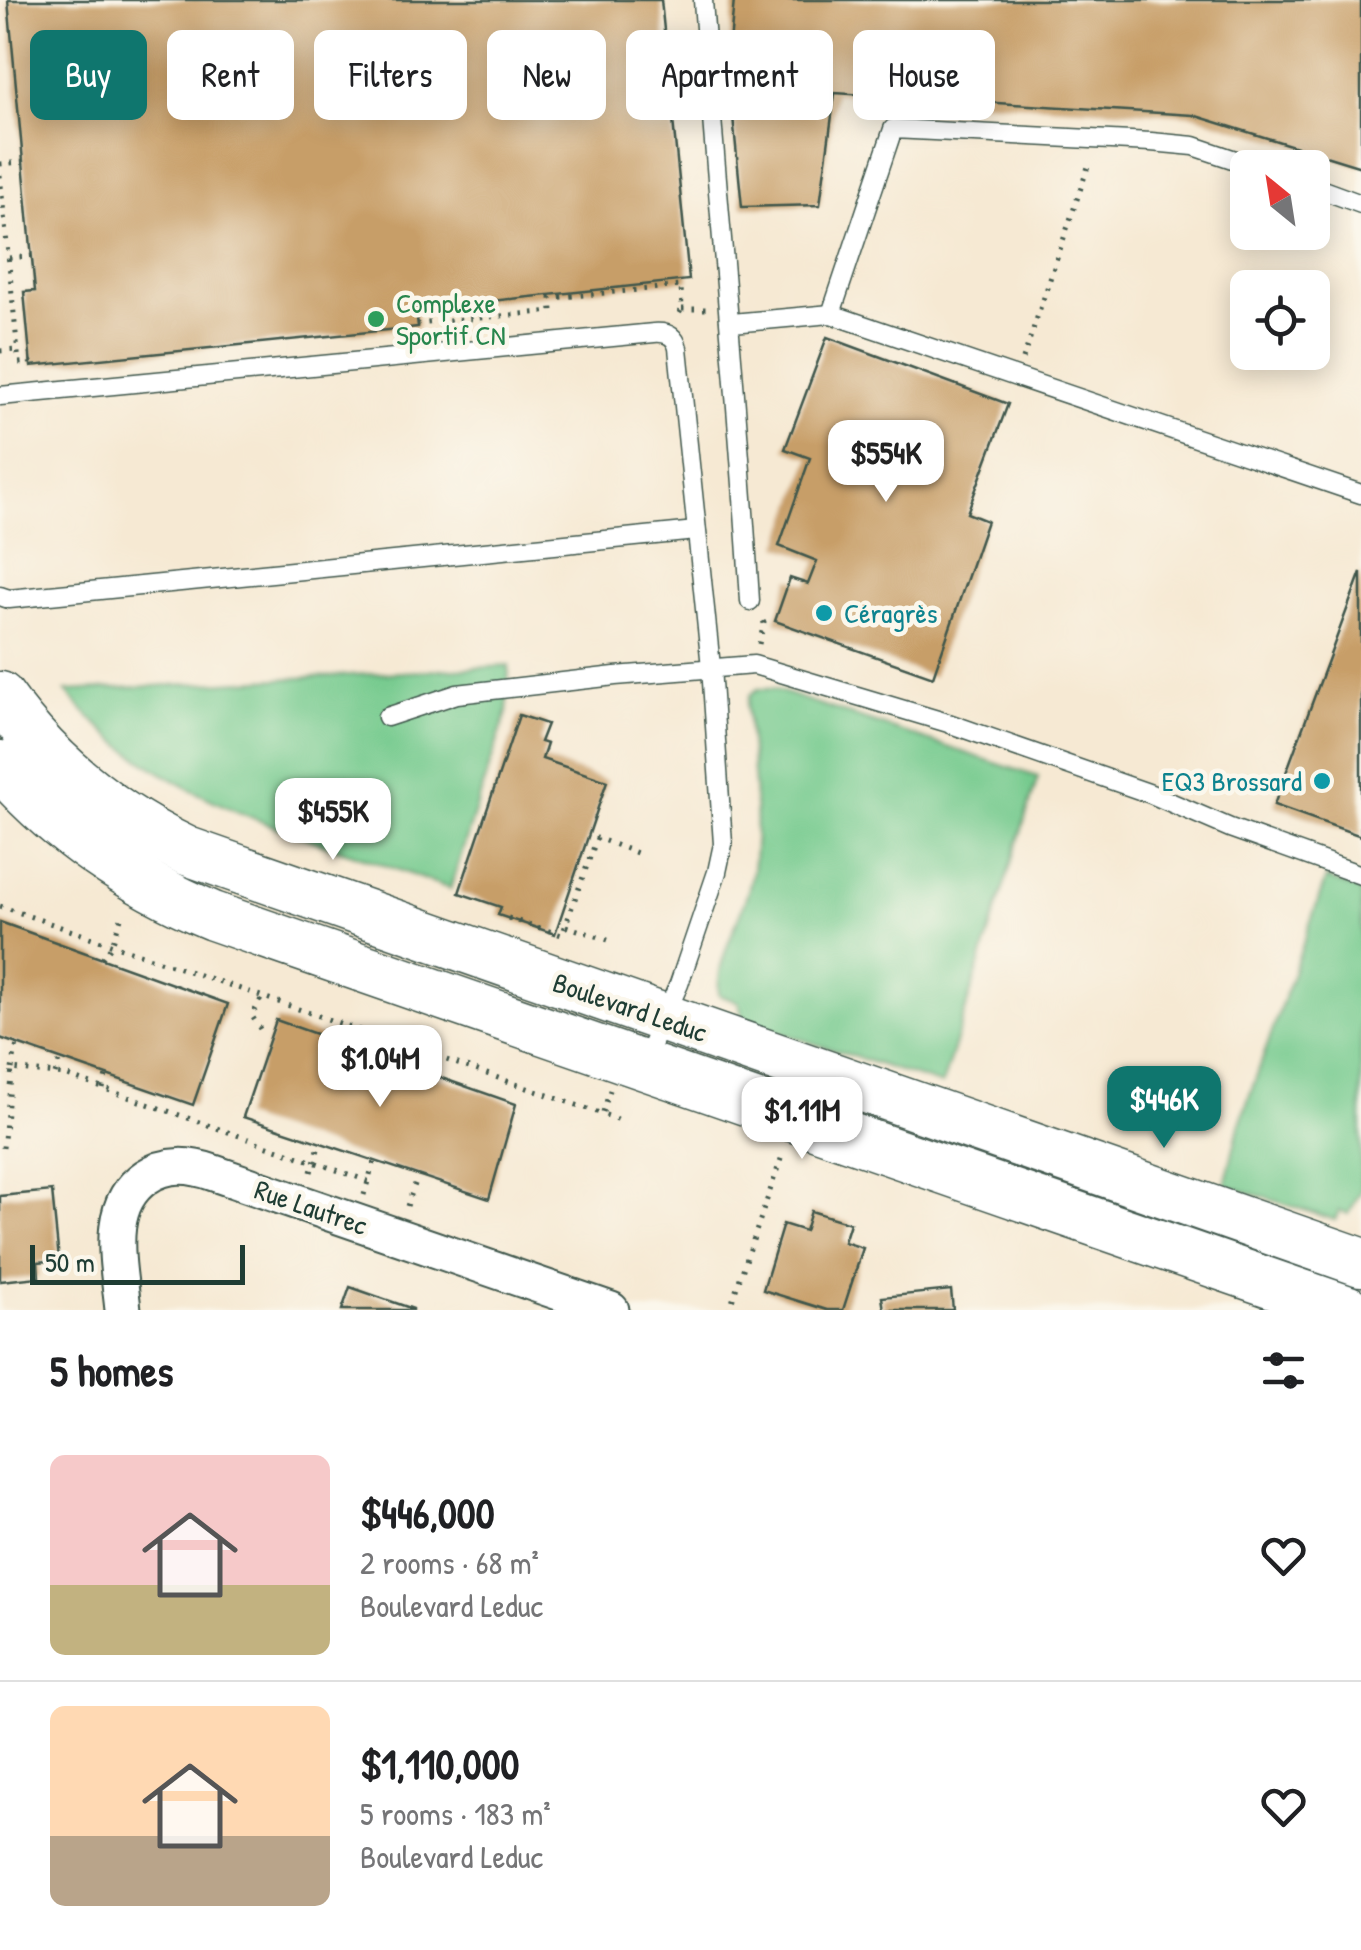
<!DOCTYPE html>
<html lang="en">
<head>
<meta charset="utf-8">
<style>
  :root { --surface:#fff; --page:#f6f6f6; --text:#202124; --muted:#757577; --line:#e0e0e0; --accent:#0f766e }
  body { margin:0; font-family:"Patrick Hand",sans-serif; background:var(--page); color:var(--text); height:100vh; display:flex; flex-direction:column; font-size:38px; white-space:nowrap }
  * { box-sizing:border-box; margin:0 }
  p { font-size:32px; color:var(--muted) }
  .icon { flex:none; width:55px; height:55px; fill:none; stroke:currentColor; stroke-width:2; stroke-linecap:round; stroke-linejoin:round }
  .map { position:relative; height:1310px; overflow:hidden }
  .drawer { display:flex; flex-direction:column; background:var(--surface); flex:1 }
  .drawer>* { flex:none }
  .hud { position:absolute; left:30px; top:30px; width:1302px; height:90px; display:flex; gap:20px }
  .needle { width:65px; rotate:330deg }
  .buttons { position:absolute; left:1230px; top:150px; display:grid; gap:20px }
  .buttons a { display:grid; place-items:center; width:100px; height:100px; border-radius:15px; background:var(--surface); box-shadow:0 5px 25px #0003; font-size:50px }
  .scale { position:absolute; left:30px; bottom:25px; width:215px; box-sizing:border-box; padding-left:10px; border:5px solid #1f3d34; border-top:0; font-size:28px; line-height:35px; white-space:nowrap; color:#1f3d34; -webkit-text-stroke:8px #fbf7ec; paint-order:stroke }
  .price { position:absolute; translate:-50% -85px; padding:0 22px; border-radius:20px; background:#fff; color:#222; font-size:32px; line-height:65px; filter:drop-shadow(0 2px 5px #0008) }
  .price::after { content:''; position:absolute; left:50%; top:60px; width:30px; height:22px; margin-left:-15px; background:inherit; clip-path:polygon(0 0,100% 0,50% 100%) }
  .price.active { background:var(--accent); color:#fff }
  ul { padding:0; list-style:none }
  li { display:flex; align-items:center; gap:30px; height:250px; padding:0 50px }
  li+li { border-top:2px solid var(--line) }
  li span { display:grid; place-items:center; flex:none; width:280px; height:200px; border-radius:15px; color:#555 }
  li>.icon { margin-inline-start:auto }
  span .icon { width:120px; height:120px; fill:#fffc; stroke-width:1 }
  li b { font-size:42px }
  h2 { display:flex; justify-content:space-between; align-items:center; height:120px; padding:0 50px; font-size:42px }
  .pill { padding:0 35px; border-radius:15px; background:var(--surface); box-shadow:0 5px 25px #0003; font-size:35px; line-height:90px }
  .pill.active { background:var(--accent); color:#fff }
  .map>svg:first-child { display:block }
  .green { fill:#76ca8e; stroke:#4a8461; stroke-width:2.5 }
  .building { fill:#c79e68 }
  .lines { fill:none; stroke-linecap:round; stroke-linejoin:round }
  .lane-casing { stroke:#3f574c; stroke-width:21 }
  .street-casing { stroke:#3f574c; stroke-width:39 }
  .secondary-casing { stroke:#3f574c; stroke-width:51 }
  .path { stroke:#3f574c; stroke-width:5; stroke-dasharray:2.5 8; stroke-linecap:butt }
  .lane { stroke:#fff; stroke-width:18 }
  .street { stroke:#fff; stroke-width:35 }
  .secondary { stroke:#fff; stroke-width:48 }
  .leisure-dot { fill:#2e9e5b; stroke:#fbf7ec; stroke-width:4 }
  .culture-dot { fill:#0f9aa8; stroke:#fbf7ec; stroke-width:4 }
  .labels { text-anchor:middle; stroke-width:9; stroke-linejoin:round; paint-order:stroke }
  .leisure-label { font-size:28px; fill:#27864d; stroke:#fbf7ec; text-anchor:start }
  .culture-label { font-size:28px; fill:#0d838f; stroke:#fbf7ec; text-anchor:start }
  .street-label { font-size:28px; fill:#1f3d34; stroke:#fbf7ec }
</style>
</head>
<body>
<div class="map">
<svg width="1361" height="1310" viewBox="0 0 1361 1310">
  <rect width="100%" height="100%" fill="#fbf7ec"/>
  <filter id="ink" filterUnits="userSpaceOnUse"><feTurbulence type="fractalNoise" baseFrequency=".01" numOctaves="2"/><feDisplacementMap in="SourceGraphic" scale="20" xChannelSelector="R" yChannelSelector="G"/><feConvolveMatrix kernelMatrix="1 2 1 2 8 2 1 2 1" color-interpolation-filters="sRGB"/></filter>
  <filter id="wash" filterUnits="userSpaceOnUse"><feTurbulence type="fractalNoise" baseFrequency=".0048" numOctaves="4" result="noise"/><feDisplacementMap in="SourceGraphic" scale="40" xChannelSelector="R" yChannelSelector="G"/><feGaussianBlur stdDeviation="2.25" result="paint"/><feColorMatrix in="noise" values="0 0 0 0 0 0 0 0 0 0 0 0 0 0 0 0 0 1.4 0 .05"/><feComposite in="paint" operator="in"/></filter>
  <g filter="url(#wash)">
    <rect width="100%" height="100%" fill="#f6e9d3"/>
    <g class="green">
      <path d="M509 666 507 712 450 889C318 837 159 807 66 691Z"/>
      <path d="M758 689H773L1038 777 942 1085 744 1021 738 1002 719 995C714 957 748 909 753 869 760 816 751 760 747 707L750 695Z"/>
      <path d="M1326 878 1361 891V1190L1349 1214 1339 1211 1335 1220 1225 1185 1239 1126Z"/>
    </g>
    <g id="blocks">
      <g class="building">
        <path d="M8 0H661L689 280 416 309 418 327 31 366 24 292 35 291Z"/>
        <path d="M734 0H1361V167L1193 115 835 93 820 205 742 207 728 66Z"/>
        <path d="M827 337 1008 404 967 513 987 521 933 677 775 621 790 578 808 584 817 561 779 546 810 458 785 449Z"/>
        <path d="M1361 572V836L1274 805Z"/>
        <path d="M519 715 547 724 540 742 547 744 542 759 607 781 555 934 498 915 501 907 459 893Z"/>
        <path d="M0 922 228 1004 193 1105 0 1038Z"/>
        <path d="M276 1020 516 1104 489 1199 243 1117Z"/>
        <path d="M52 1191 59 1260 38 1262 39 1277 0 1281V1196Z"/>
        <path d="M811 1211 850 1223 844 1242 863 1248 843 1310H827L763 1290 783 1224 805 1231Z"/>
        <path d="M350 1287 413 1309V1310H342Z"/>
        <path d="M951 1290 953 1310H884L882 1297Z"/>
      </g>
    </g>
  </g>
  <g filter="url(#ink)">
    <use href="#blocks" fill-opacity="0" stroke="#3f574c" stroke-width="2.5"/>
    <g class="lines">
      <g class="lane-casing">
        <g id="lane">
          <path d="M703 0C717 201 738 400 750 601"/>
          <path d="M1312 186 1361 204"/>
          <path d="M831 314 893 129 1151 142 1194 146 1259 168"/>
          <path d="M732 323 831 314 1361 494"/>
          <path d="M0 396 654 333C667 332 675 336 678 348L711 667 723 844 717 872 679 984 643 1065"/>
          <path d="M0 596 9 599 696 531"/>
          <path d="M387 717 457 694 615 676 754 665 948 723 1151 794 1230 828 1361 875"/>
        </g>
      </g>
      <g class="street-casing">
        <path id="street" d="M123 1310C119 1266 103 1206 146 1177 168 1162 191 1165 214 1173L611 1310"/>
      </g>
      <g class="secondary-casing">
        <g id="secondary">
          <path d="M0 696C48 764 112 815 187 851L1361 1262"/>
          <path d="M0 765C58 833 130 881 213 916L1348 1310"/>
        </g>
      </g>
      <g class="path">
        <path d="M0 164 23 162"/>
        <path d="M0 175 19 363 30 362 32 369"/>
        <path d="M9 258 32 256"/>
        <path d="M682 309H709"/>
        <path d="M417 324 552 311 551 298 681 286 682 309 677 317"/>
        <path d="M0 351 18 350"/>
        <path d="M1023 359 1090 161"/>
        <path d="M759 644 764 623 760 616"/>
        <path d="M0 906 620 1120"/>
        <path d="M508 918 562 935 597 838 637 853"/>
        <path d="M566 926 608 940"/>
        <path d="M102 958 112 945 123 912"/>
        <path d="M260 1029 252 1016 262 997"/>
        <path d="M406 1066 421 1028"/>
        <path d="M12 1069 17 1044"/>
        <path d="M55 1074 60 1059"/>
        <path d="M103 1089 106 1075"/>
        <path d="M603 1112 610 1090"/>
        <path d="M3 1148 12 1069 65 1075 368 1181"/>
        <path d="M311 1172 320 1143"/>
        <path d="M364 1195 374 1161"/>
        <path d="M407 1206 418 1176"/>
        <path d="M729 1310 783 1153"/>
      </g>
      <use href="#lane" class="lane"/>
      <use href="#street" class="street"/>
      <use href="#secondary" class="secondary"/>
    </g>
  </g>
  <circle class="leisure-dot" cx="376" cy="319" r="10"/>
  <g class="culture-dot">
    <circle cx="824" cy="613" r="10"/>
    <circle cx="1322" cy="781" r="10"/>
  </g>
  <g class="labels">
    <g class="leisure-label">
      <text x="396" y="313">Complexe<tspan x="396" dy="32">Sportif CN</tspan></text>
    </g>
    <g class="culture-label">
      <text x="844" y="623">Céragrès</text>
      <text x="1302" y="791" text-anchor="end">EQ3 Brossard</text>
    </g>
    <g class="street-label">
      <text transform="translate(630 1007) rotate(19)" y="10">Boulevard Leduc</text>
      <text transform="translate(311 1207) rotate(19)" y="10">Rue Lautrec</text>
    </g>
  </g>
</svg>
<div class="buttons">
<a><svg class="needle" viewBox="-14 -14 28 28"><path d="M0-13l5 13h-10z" fill="#e53935"/><path d="M0 13l5-13h-10z" fill="#757577"/></svg></a>
<a><svg class="icon" aria-label="locate" viewBox="0 0 24 24"><circle cx="12" cy="12" r="6"/><path d="M12 2v4M12 18v4M2 12h4M18 12h4"/></svg></a>
</div>
<div class="scale">50 m</div>
<b class="price" style="left:886px;top:505px">$554K</b>
<b class="price" style="left:333px;top:863px">$455K</b>
<b class="price" style="left:380px;top:1110px">$1.04M</b>
<b class="price active" style="left:1164px;top:1151px">$446K</b>
<b class="price" style="left:802px;top:1162px">$1.11M</b>
<div class="hud">
<a class="pill active">Buy</a>
<a class="pill">Rent</a>
<a class="pill">Filters</a>
<a class="pill">New</a>
<a class="pill">Apartment</a>
<a class="pill">House</a>
</div>
</div>
<section class="drawer">
<h2>5 homes<svg class="icon" aria-label="filters" viewBox="0 0 24 24"><path d="M4 7h16M4 17h16"/><circle cx="9" cy="7" r="2"/><circle cx="15" cy="17" r="2"/></svg></h2>
<ul>
<li><span style="background:linear-gradient(#f6c9c9 65%,#c2b280 0)"><svg class="icon" aria-label="home" viewBox="0 0 24 24"><path d="M3 11l9-7 9 7M6 9v11h12V9"/></svg></span><div><b>$446,000</b><p>2 rooms · 68 m²</p><p>Boulevard Leduc</p></div><svg class="icon" aria-label="heart" viewBox="0 0 24 24"><path d="M12 20l-8-8c-3-5 5-10 8-4 3-6 11-1 8 4z"/></svg></li>
<li><span style="background:linear-gradient(#ffd9b3 65%,#b9a48a 0)"><svg class="icon" aria-label="home" viewBox="0 0 24 24"><path d="M3 11l9-7 9 7M6 9v11h12V9"/></svg></span><div><b>$1,110,000</b><p>5 rooms · 183 m²</p><p>Boulevard Leduc</p></div><svg class="icon" aria-label="heart" viewBox="0 0 24 24"><path d="M12 20l-8-8c-3-5 5-10 8-4 3-6 11-1 8 4z"/></svg></li>
</ul>
</section>
</body>
</html>
